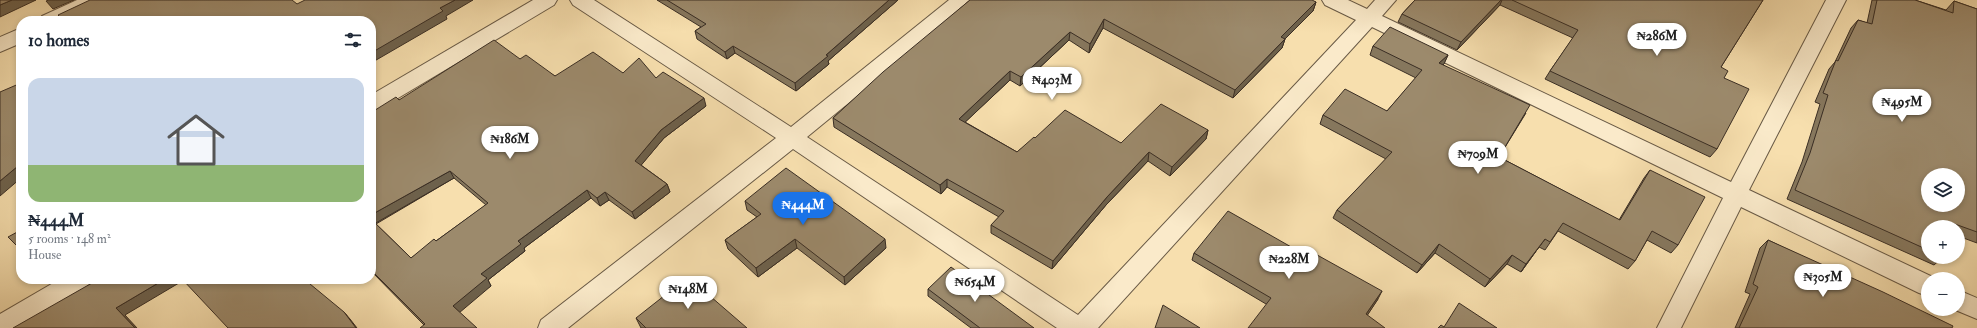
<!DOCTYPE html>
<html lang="en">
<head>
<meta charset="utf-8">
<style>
  :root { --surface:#fff; --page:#f2f2f3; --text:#1f2937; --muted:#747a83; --line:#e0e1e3; --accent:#1a73e8 }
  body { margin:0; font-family:"IM FELL Double Pica",serif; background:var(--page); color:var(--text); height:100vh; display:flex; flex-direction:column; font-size:15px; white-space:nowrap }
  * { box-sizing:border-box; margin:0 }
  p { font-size:13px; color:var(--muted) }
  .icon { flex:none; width:22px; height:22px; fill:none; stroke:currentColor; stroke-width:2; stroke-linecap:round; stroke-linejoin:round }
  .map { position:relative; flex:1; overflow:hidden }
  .side { position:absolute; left:16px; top:16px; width:360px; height:268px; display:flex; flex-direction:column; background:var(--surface); border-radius:16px; box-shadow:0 2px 6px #0003 }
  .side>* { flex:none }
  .controls { position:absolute; left:1921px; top:168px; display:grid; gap:8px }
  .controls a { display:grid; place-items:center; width:44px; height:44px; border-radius:50%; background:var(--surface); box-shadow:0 2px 6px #0003; font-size:20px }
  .price { position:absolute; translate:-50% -34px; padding:0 9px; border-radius:14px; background:#fff; color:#222; font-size:13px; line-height:26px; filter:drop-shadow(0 1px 2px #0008) }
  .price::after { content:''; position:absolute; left:50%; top:24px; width:12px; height:9px; margin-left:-6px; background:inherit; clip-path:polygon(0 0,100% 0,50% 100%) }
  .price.active { background:var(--accent); color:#fff }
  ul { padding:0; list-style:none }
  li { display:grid; align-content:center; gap:8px; height:212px; padding:0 12px }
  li+li { border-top:1px solid var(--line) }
  li span { display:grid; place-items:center; height:124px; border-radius:12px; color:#555 }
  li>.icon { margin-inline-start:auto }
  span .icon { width:72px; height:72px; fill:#fffc; stroke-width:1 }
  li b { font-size:17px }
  h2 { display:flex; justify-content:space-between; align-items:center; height:48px; padding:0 12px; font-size:17px }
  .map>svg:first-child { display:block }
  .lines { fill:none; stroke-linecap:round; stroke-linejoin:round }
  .minor-casing { stroke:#695a46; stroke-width:2 }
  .minor { fill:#faeaca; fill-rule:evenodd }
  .wall { fill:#86775d; stroke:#3a2e24; fill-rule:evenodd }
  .shaded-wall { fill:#6d614c; stroke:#3a2e24 }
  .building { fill:#9c8a6c; stroke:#3a2e24; fill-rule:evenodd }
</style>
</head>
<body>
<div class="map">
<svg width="1977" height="328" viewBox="0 0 1977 328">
  <rect width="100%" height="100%" fill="#f7dfae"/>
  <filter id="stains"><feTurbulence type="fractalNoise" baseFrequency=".005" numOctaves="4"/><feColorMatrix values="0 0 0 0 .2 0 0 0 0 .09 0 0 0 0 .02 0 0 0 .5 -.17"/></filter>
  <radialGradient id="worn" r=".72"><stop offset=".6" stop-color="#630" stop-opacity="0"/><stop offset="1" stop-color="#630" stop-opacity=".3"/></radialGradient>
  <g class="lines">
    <g class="minor-casing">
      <g id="minor">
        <path d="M77 0H103L100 5 66 21H39L42 16Z"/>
        <path d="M533 0H557L554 5 378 110 371 113V95Z"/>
        <path d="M570 0H594L791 127 949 0H971L968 5 807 137 1078 315 1356 20 1325 5 1322 0H1348L1367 9 1375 0H1396L1382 16 1731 182 1826 0H1846L1749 190 1937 279H1928V296L1919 293 1741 207 1681 328H1657L1723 198 1372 27 1098 328H1057L793 149 568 328H538L541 320 776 138 573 5Z"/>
        <path d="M21 28V43L0 52V37Z"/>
        <path d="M60 279H92L88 286 20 328H0V314Z"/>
        <path d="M1958 290 1977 298V319L1953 309H1958Z"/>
      </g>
    </g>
    <use href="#minor" class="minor"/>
  </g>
  <g class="wall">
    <path d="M657 0H898L828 61 829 64 796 91 735 53 727 59 697 39 695 31 701 27Z"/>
    <path d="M970 0 1316 2 1313 11 1285 39 1282 48 1233 98 1103 28 1089 53 1069 40 1020 86 1010 80 965 122 1017 152 1035 138 1121 143 1208 130 1206 139 1170 176 1148 161 1106 205 1052 269 991 233V225L999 217 947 187 941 194 834 127 833 118Z"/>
    <path d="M1415 0H1763L1721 67 1724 78 1717 149 1710 157 1545 79 1550 71 1573 38 1500 5 1457 50 1398 22 1402 14Z"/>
    <path d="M1872 0H1915L1946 10 1954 1 1977 9V243L1958 236V227H1928V257H1943L1934 265 1787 199 1802 162 1820 104 1815 102 1829 69 1835 62 1851 28 1858 20 1867 23Z"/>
    <path d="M1373 46 1448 55 1443 65 1526 113 1499 157 1619 220 1644 178 1650 170 1678 245 1671 253 1647 240 1635 261 1628 269 1558 231 1545 250 1539 247 1521 272 1507 264 1485 287 1435 253 1417 273 1333 218 1337 210 1386 159 1320 124 1323 115 1387 111 1416 78 1370 55Z"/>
    <path d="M520 59 555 76 623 73 656 78 706 106 664 138 641 165 667 184 670 192 635 219 609 200 600 206 591 198 524 248 525 251 488 280 491 286 424 325 371 271V114L373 113 372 112 399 100ZM454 178 486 205 436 241 411 258 376 224Z"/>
    <path d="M745 201 886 248 845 285 797 248 758 277 728 249 725 240 757 217 747 210Z"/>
    <path d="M1768 240 1952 328H1735L1750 294 1745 292 1760 248Z"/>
    <path d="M1194 253 1378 299 1367 315 1266 304 1192 260Z"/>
    <path d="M928 289 1034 328H971L928 296Z"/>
    <path d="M636 318 747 328H641Z"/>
  </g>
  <g class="shaded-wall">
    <path d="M12 0H36L0 17V5Z"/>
    <path d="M49 0H74L53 9 46 1Z"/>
    <path d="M455 0H473L446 16 447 19 371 63V53L440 8Z"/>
    <path d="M889 0H898L828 61 829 64 796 91 795 83 826 55Z"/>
    <path d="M1501 0H1502L1500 5 1457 50 1461 42Z"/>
    <path d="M1316 2 1313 11 1278 46 1281 37Z"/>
    <path d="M1104 19 1103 28 1089 53 1090 44Z"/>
    <path d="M1070 32 1069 40 1020 86 1021 77Z"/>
    <path d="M1285 39 1282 48 1233 98 1235 90Z"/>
    <path d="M733 46 735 53 727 59 725 52Z"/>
    <path d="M1448 55 1444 64 1436 72 1439 63Z"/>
    <path d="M1010 71V80L959 128V119Z"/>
    <path d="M704 98 706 106 664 138 638 169 635 161 661 130Z"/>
    <path d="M1208 130 1206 139 1170 176 1172 167Z"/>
    <path d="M1149 152 1148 161 1106 205 1052 269 1053 261 1107 197Z"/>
    <path d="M18 166 21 168V178L0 196V181Z"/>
    <path d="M450 171 454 178 374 224 371 220V215Z"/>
    <path d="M947 179V187L941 194 940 185Z"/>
    <path d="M667 184 670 192 635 219 632 212Z"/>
    <path d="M587 190 591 198 524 248 525 251 488 280 491 286 459 313 453 306 481 274 518 241Z"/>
    <path d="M605 192 609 200 600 206 597 198Z"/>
    <path d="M795 239 797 248 758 277 756 268Z"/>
    <path d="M885 239 886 248 845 285 844 277Z"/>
    <path d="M1545 239 1539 247 1521 272 1526 264Z"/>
    <path d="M1439 244 1435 253 1417 273 1422 265Z"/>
    <path d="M1512 255 1507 264 1485 287 1490 279Z"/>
    <path d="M165 279H183L184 280 125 315 137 328H135L116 308Z"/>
    <path d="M1382 291 1378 299 1363 322 1366 314Z"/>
    <path d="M344 312 350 319 357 328H356Z"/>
  </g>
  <g class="building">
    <path d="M0 0H12L0 5Z"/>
    <path d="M90 0H292L297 4 305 0H455L440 8 443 11 371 53V21H64L58 15Z"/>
    <path d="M667 0H889L826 55 828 56 795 83 733 46 725 52 695 31 706 24Z"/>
    <path d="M970 0H1312L1316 2 1281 37 1285 39 1235 90 1104 19 1090 44 1070 32 1021 77 1010 71 959 119 1017 152 1034 137 1035 138 1065 110 1121 143 1161 104 1208 130 1172 167 1149 152 1107 197 1053 261 991 225 1004 211 947 179 940 185 833 118 883 72Z"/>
    <path d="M1415 0H1501L1461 42 1402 14Z"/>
    <path d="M1512 0H1763L1721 67 1728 71 1724 78 1749 89 1717 149 1550 71 1578 30Z"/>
    <path d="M1877 0H1915L1953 13 1954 1 1977 9V232L1952 223 1951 227H1928V250L1795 190 1810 153 1828 95 1823 93 1836 60 1838 61 1858 20 1872 24ZM1928 175H1958V205H1928Z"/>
    <path d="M1390 27 1448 55 1439 63 1530 105 1499 157 1620 220 1650 170 1705 197 1678 245 1652 231 1635 261 1563 223 1550 242 1545 239 1526 264 1512 255 1490 279 1439 244 1422 265 1337 210 1392 152 1323 115 1345 89 1387 111 1422 70 1373 46Z"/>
    <path d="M494 40 520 59 526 55 555 76 593 52 623 73 639 58 656 78 663 72 704 98 661 130 635 161 667 184 632 212 605 192 597 198 587 190 518 241 521 244 481 274 487 278 453 306 477 328H420L425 324 371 270V219L411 258 434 239 436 241 488 203 450 171 371 215V114L373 113 372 112 396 97 399 100Z"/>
    <path d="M21 83V170L18 166 0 181V92Z"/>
    <path d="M786 168 885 239 844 277 795 239 756 268 725 240 761 214 745 201Z"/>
    <path d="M1228 211 1307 256 1310 251 1382 291 1366 314 1385 328H1248L1271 298 1194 253Z"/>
    <path d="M21 230V250L8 237Z"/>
    <path d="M1768 240 1883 292 1953 326 1952 328H1739L1758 287 1753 284Z"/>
    <path d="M951 267 1034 328H980L928 289Z"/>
    <path d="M688 277 747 328H646L636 318Z"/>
    <path d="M99 279H165L116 308 135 328H13Z"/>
    <path d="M182 279H304L344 312 356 328H228Z"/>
    <path d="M1459 303 1497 328H1438L1441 325 1444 327Z"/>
    <path d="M1163 305 1200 328H1155Z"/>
  </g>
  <rect width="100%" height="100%" filter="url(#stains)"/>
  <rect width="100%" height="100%" fill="url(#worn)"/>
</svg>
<div class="controls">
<a><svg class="icon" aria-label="layers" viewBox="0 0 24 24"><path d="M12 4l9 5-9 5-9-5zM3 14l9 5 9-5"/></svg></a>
<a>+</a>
<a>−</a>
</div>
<b class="price" style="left:1657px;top:57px">₦286M</b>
<b class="price" style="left:1052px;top:101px">₦403M</b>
<b class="price" style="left:1902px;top:123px">₦495M</b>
<b class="price" style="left:510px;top:160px">₦186M</b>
<b class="price" style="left:1478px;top:175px">₦709M</b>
<b class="price active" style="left:803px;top:226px">₦444M</b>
<b class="price" style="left:1289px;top:280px">₦228M</b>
<b class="price" style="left:1823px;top:298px">₦305M</b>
<b class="price" style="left:975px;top:303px">₦654M</b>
<b class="price" style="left:688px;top:310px">₦148M</b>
<section class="side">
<h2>10 homes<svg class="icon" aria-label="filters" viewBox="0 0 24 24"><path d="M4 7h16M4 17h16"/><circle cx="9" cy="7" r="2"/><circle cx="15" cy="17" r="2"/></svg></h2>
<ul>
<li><span style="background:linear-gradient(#c9d6e8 70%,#8fb573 0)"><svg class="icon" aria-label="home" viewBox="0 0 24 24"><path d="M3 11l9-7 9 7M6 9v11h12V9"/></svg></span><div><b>₦444M</b><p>5 rooms · 148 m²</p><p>House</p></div></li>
</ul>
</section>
</div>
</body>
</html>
